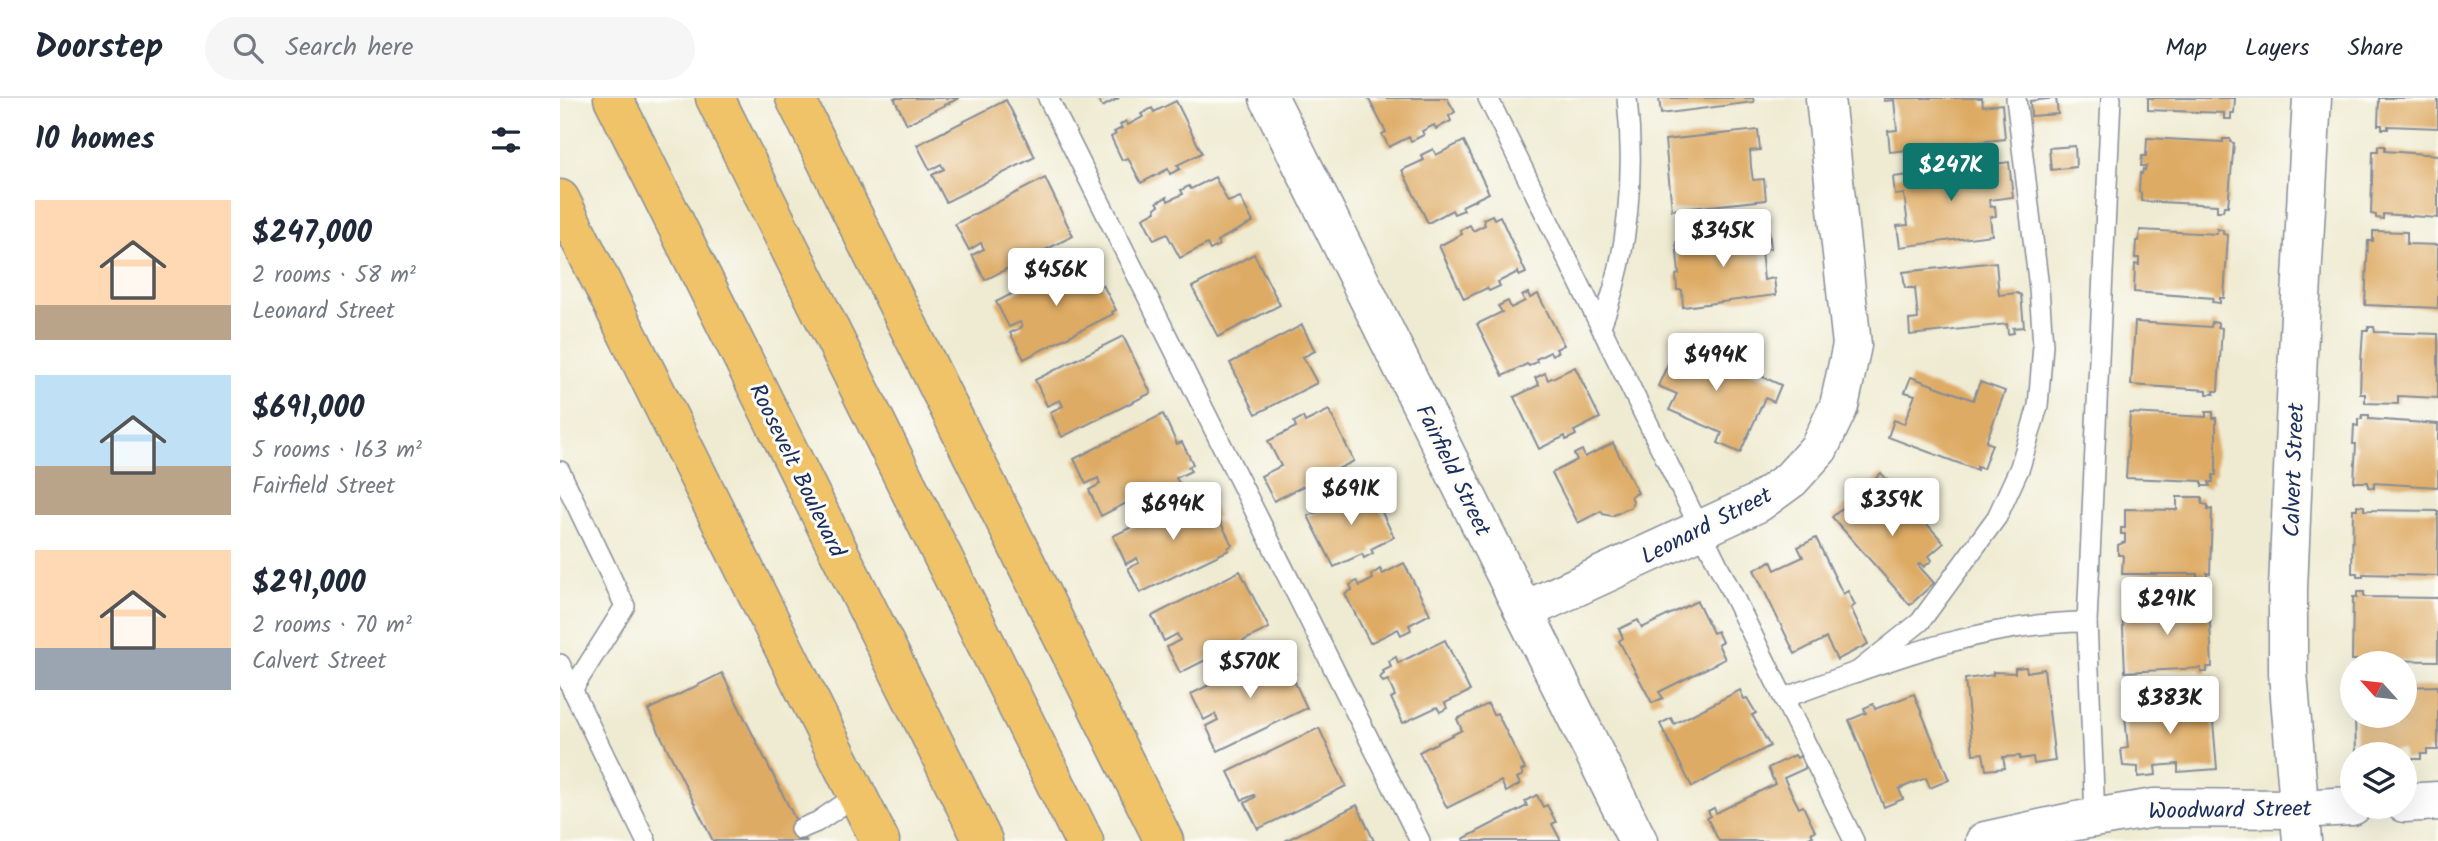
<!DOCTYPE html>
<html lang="en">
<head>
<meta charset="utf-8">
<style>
  :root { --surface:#fff; --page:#f6f6f7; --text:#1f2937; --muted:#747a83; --line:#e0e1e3; --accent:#0f766e }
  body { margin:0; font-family:Kalam,sans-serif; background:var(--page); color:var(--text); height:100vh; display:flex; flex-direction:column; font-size:26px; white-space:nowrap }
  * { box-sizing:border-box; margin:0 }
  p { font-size:23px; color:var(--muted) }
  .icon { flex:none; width:38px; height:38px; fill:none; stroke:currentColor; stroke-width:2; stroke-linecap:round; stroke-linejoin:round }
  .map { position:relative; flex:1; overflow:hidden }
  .drawer { display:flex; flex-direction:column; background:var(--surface); width:560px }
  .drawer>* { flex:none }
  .needle { width:46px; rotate:297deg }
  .buttons { position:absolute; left:1780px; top:553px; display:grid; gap:14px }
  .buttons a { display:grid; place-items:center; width:77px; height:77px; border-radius:50%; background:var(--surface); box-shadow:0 7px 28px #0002; font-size:35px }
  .price { position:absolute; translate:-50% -60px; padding:0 16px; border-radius:7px; background:#fff; color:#222; font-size:23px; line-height:46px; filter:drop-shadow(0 2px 4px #0008) }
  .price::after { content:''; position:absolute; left:50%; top:42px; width:21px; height:16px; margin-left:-10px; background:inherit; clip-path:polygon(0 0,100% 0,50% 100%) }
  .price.current { background:var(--accent); color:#fff }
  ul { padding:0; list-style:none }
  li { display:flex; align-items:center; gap:21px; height:175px; padding:0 35px }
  li span { display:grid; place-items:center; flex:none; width:196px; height:140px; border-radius:0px; color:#555 }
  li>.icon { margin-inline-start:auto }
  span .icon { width:84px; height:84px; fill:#fffc; stroke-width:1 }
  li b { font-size:30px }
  h2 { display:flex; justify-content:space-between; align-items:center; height:84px; padding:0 35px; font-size:30px }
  header { display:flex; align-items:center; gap:42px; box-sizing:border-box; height:98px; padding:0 35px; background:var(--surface); border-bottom:2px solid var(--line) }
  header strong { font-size:33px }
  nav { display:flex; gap:38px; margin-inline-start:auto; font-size:24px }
  .search { width:490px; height:63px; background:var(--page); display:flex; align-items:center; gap:18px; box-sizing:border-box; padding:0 24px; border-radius:38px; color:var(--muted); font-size:26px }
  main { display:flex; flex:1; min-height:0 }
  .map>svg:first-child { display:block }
  .building { fill:#deab65 }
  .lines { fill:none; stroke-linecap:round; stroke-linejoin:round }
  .lane-casing { stroke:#858d98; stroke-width:22 }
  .street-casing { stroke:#858d98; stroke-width:41 }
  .highway-casing { stroke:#858d98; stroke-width:41 }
  .lane { stroke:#fff; stroke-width:19 }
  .street { stroke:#fff; stroke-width:38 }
  .highway { stroke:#f1c369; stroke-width:38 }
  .labels { text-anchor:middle; stroke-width:6; stroke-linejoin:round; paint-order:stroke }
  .street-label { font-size:23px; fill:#1b2f5e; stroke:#fdfcf7 }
</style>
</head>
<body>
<header>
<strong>Doorstep</strong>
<div class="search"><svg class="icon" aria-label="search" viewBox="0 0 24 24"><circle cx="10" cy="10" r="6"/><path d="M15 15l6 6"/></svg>Search here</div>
<nav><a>Map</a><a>Layers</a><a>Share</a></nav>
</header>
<main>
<section class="drawer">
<h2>10 homes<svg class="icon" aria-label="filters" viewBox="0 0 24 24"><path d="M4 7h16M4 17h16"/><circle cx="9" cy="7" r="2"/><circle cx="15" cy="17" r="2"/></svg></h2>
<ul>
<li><span style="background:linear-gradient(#ffd9b3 75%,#b9a48a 0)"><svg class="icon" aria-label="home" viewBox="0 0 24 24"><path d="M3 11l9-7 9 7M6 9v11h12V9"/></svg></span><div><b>$247,000</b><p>2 rooms · 58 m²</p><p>Leonard Street</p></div></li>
<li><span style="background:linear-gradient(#bfe0f5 65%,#b9a48a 0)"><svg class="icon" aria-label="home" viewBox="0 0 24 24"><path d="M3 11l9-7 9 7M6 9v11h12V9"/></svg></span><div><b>$691,000</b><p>5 rooms · 163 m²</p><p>Fairfield Street</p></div></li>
<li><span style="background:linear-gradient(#ffd9b3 70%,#9aa5b1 0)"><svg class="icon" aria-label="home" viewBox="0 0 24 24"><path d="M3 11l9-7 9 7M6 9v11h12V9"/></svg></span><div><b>$291,000</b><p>2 rooms · 70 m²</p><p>Calvert Street</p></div></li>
</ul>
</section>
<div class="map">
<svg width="1878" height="743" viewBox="0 0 1878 743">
  <rect width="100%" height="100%" fill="#fdfcf7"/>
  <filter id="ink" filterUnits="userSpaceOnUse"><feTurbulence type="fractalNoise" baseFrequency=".0143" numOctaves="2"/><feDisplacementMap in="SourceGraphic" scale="14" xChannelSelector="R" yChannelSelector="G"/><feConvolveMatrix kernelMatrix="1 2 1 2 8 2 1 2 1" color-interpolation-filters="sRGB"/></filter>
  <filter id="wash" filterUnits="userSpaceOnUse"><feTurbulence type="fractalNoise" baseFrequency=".00686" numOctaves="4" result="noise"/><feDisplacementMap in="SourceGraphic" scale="28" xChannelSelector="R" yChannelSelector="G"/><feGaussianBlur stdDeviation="1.57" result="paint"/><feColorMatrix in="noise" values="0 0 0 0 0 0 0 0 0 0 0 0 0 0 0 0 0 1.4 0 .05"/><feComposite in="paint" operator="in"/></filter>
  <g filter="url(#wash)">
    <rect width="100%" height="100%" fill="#efebd2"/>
    <g id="blocks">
      <g class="building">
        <path d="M334 0H399L347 26Z"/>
        <path d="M538 0H559L542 9Z"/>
        <path d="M808 0H887L895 14 889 18 891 23 876 31 874 27 862 33 864 37 851 43 849 39 829 49 822 36 826 34Z"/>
        <path d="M1099 0H1193L1194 4 1101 16Z"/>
        <path d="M1324 0H1422L1423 8 1442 6 1445 41 1330 54 1328 33 1337 32 1334 2 1324 3Z"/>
        <path d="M1496 0 1498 16 1471 18 1470 3Z"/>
        <path d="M1588 0H1675L1674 15H1671V21H1664V15L1588 12Z"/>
        <path d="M1819 0H1878V30L1828 28V31H1822V27H1818Z"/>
        <path d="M446 2 475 59 386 104 372 77 384 71 381 66 370 72 357 47Z"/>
        <path d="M616 3 642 55 617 67 620 71 610 76 608 71 581 85 568 60 562 62 551 39 556 36 554 34 562 30 560 27 566 23 568 27 583 19 581 16 592 10 594 14Z"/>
        <path d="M1198 32 1200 52 1190 53 1191 69 1193 82 1204 81 1206 102 1112 112 1105 42Z"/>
        <path d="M1587 40 1663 44V41H1670V44L1674 45 1668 108H1664L1663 113H1657V107L1581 103V95L1579 94 1580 75 1582 76 1583 71 1585 72 1586 68H1581L1582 58H1586Z"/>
        <path d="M904 43 929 95 902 108 904 112 894 116 892 112 868 125 842 72 864 62 861 57 873 51 876 57Z"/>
        <path d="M1515 48 1516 69 1491 72 1489 50Z"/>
        <path d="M1818 48H1825V53L1878 57V120L1823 116V121L1816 120V117L1811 116 1813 53H1818Z"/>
        <path d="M1449 64 1453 99 1429 102 1430 109 1435 108 1436 118 1430 119 1432 137 1340 149 1337 128 1348 127 1344 96 1335 97 1333 79Z"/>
        <path d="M655 79 668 104 680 99 693 124 657 143 659 147 650 152 647 146 620 160 607 136 594 142 583 120 596 113 595 110 599 107 597 104 607 99 608 103 623 96 621 92 629 88 631 91Z"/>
        <path d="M485 80 513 138 475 157 480 166 465 174 460 164 425 182 412 157 424 151 421 145 409 152 395 126Z"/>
        <path d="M932 117 934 121 940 118 966 175 959 178 958 174 938 184 940 188 929 193 927 190 904 201 879 148 902 136 900 132 910 127 913 133 925 127 923 121Z"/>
        <path d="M1657 131 1663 132V136L1668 137 1664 200H1660V205L1652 204 1653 200 1574 194 1575 166 1579 167V160H1575L1576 143H1579L1580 132 1657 136Z"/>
        <path d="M1209 133 1211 150 1201 152 1204 182 1214 180 1216 197 1123 209 1122 192H1117L1116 177 1119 176 1116 144Z"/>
        <path d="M1813 133 1847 134V146L1878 147V210L1805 207 1808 143H1813Z"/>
        <path d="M694 156 720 207 658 239 632 189Z"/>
        <path d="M524 159 532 175 535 172 539 181 536 183 539 189 543 187 556 212 552 214 553 216 464 261 450 235 462 229 460 224 449 229 436 204Z"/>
        <path d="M1436 164 1439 197 1457 195 1461 197 1464 229 1453 230 1454 235 1448 236 1447 226 1350 237 1349 222 1358 221 1355 190H1345L1343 174Z"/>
        <path d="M968 195 970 200 978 196 1004 247 996 251 998 254 992 257 990 254 976 261 977 264 969 268 967 266 943 278 917 226 942 214 938 208 948 203 951 210 965 203 962 198Z"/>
        <path d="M1575 224 1651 229 1652 224 1658 225V229L1662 230 1658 293H1654V296H1647V292L1571 287Z"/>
        <path d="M742 227 755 253 743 259 757 285 696 316 670 265Z"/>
        <path d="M1808 229H1814L1815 234 1878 236V300L1838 298V306L1805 305V296H1800L1801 264 1803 232H1808Z"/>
        <path d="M563 238 591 295 502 339 490 314 503 308 500 302 487 308 475 282Z"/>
        <path d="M1119 241 1221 287 1214 304 1205 300 1180 355 1158 345 1162 335 1109 312 1117 296 1098 288Z"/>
        <path d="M1015 269 1040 320 1014 333 1016 337 1006 342 1005 338 979 351 954 299 979 287 975 280 985 275 988 282Z"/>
        <path d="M1351 279 1413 302 1420 284 1445 293 1426 344 1432 346 1423 371 1417 369V372L1328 339 1334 322 1344 326 1350 310 1355 297 1345 294Z"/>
        <path d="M769 312 794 363 714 403 701 378 721 368 708 343 736 329 734 324 743 319 745 324Z"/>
        <path d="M1646 314H1653V320H1656V377H1653V384H1649L1650 388H1642V383L1566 380 1570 315 1646 319Z"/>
        <path d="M603 316 617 346 622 344 633 366 628 369 631 373 616 380 622 390 597 402 592 392 541 418 529 392 540 386 538 380 526 386 514 361Z"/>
        <path d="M1802 317H1809V321L1878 326V389L1814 385V390L1808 389V384H1794L1796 346H1793L1794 327 1798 328V321H1802Z"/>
        <path d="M1053 345 1078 395 1071 398 1073 403 1071 409 1052 418 1043 416 1041 413 1018 425 992 375 1017 362 1014 356 1022 352 1025 359Z"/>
        <path d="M1321 375 1384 445 1369 458 1372 462 1364 469 1360 465 1358 467 1374 485 1350 507 1272 419 1286 407 1292 414 1315 393 1309 387Z"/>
        <path d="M809 388 834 439 811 451 813 455 804 460 802 456 774 469 748 418 777 405 774 400 783 396 785 400Z"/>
        <path d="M642 395 649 409 652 407 658 418 654 420 657 425 660 423 672 447 668 450 669 452 580 495 568 470 579 465 577 460 566 466 553 438Z"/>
        <path d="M1617 399H1642V406L1648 407V412L1652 411 1650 476 1647 475V482H1637V476H1562L1563 457H1558V447L1565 444V436H1561V430H1565V411L1617 412Z"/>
        <path d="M1797 407 1804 408V412L1878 413V478L1803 476V479H1797V475H1792L1793 411H1797Z"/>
        <path d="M1256 440 1283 496 1288 493 1295 507 1291 510 1308 546 1277 562 1266 540 1235 556 1194 472 1211 463 1215 472 1243 459 1238 449Z"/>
        <path d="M844 465 870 516 849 527 851 532 841 537 838 531 810 545 785 496 792 492 790 487 797 483 800 488 813 481 811 477 820 471 823 476Z"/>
        <path d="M680 473 709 530 620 575 607 549 620 542 617 536 604 543 592 518Z"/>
        <path d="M1797 494H1804V499L1878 500V563L1804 562V565H1796V562H1792L1793 499H1797Z"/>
        <path d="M1645 501V505H1649L1652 569H1647V574H1641V570L1565 574 1562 509 1638 506V502Z"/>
        <path d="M1137 503 1153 535 1157 533 1162 544 1158 546 1165 561 1099 594 1103 600 1092 605 1059 543 1063 540 1059 531 1078 522 1082 530Z"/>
        <path d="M885 542 910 593 885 605 887 610 880 614 877 609 843 625 831 600 835 598 828 582 823 584 820 579 824 576 823 573 831 569 829 563 836 559 838 565Z"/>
        <path d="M720 552 727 568 731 566 735 576 732 578 747 610 658 653 646 628 658 622 655 616 644 622 631 596Z"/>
        <path d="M1466 569 1467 574 1484 571 1495 663 1474 666 1473 659 1460 661V658L1443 659 1445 670 1426 672 1423 655 1413 656 1405 581 1433 577V574L1455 575V570Z"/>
        <path d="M162 575 246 743H153L88 612Z"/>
        <path d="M1878 588V652H1867V656H1861V661H1844L1842 652 1816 653V656H1796L1795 618H1844V589Z"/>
        <path d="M1180 592 1184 601 1187 600 1196 615 1192 617 1210 648 1132 689 1100 626 1111 620 1114 626Z"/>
        <path d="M1354 596 1389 682 1370 690 1366 680 1353 685 1339 691 1343 701 1324 709 1289 622 1306 615 1304 610 1313 606 1315 611Z"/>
        <path d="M1651 600 1657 671 1618 674V666L1595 668 1596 677 1578 679V669L1563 668 1561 651 1568 650 1564 607Z"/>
        <path d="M928 606 933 617 937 615 965 671 961 673 963 677 957 680 960 686 946 694 941 683 887 710 859 654 902 632 897 621Z"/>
        <path d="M759 630 786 688 698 731 685 705 695 699 694 697 682 702 668 674Z"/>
        <path d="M1235 657 1237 660 1240 658 1246 670 1224 680 1239 710 1243 708 1255 733 1251 735 1253 738 1243 743H1159L1147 720 1151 718 1148 713 1154 710 1156 715 1215 686 1208 670Z"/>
        <path d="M977 697 983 709 987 707 996 724 992 726 1001 743H904L903 741 967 708 965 703Z"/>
        <path d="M797 707 814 743H725Z"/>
      </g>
    </g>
  </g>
  <g filter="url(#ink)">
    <use href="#blocks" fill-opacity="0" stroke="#858d98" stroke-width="2"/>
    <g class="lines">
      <g class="lane-casing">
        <g id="lane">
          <path d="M488 0 860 743"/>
          <path d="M928 0 1294 743"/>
          <path d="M1041 228C1069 158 1075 74 1067 0"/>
          <path d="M0 373 65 508 12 592"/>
          <path d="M0 566 86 743"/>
          <path d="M1297 574 1360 524 1437 419 1460 369 1478 308 1483 247 1479 190 1456 0"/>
          <path d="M1224 600C1321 565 1422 524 1527 524"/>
          <path d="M1535 719 1527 524 1551 0"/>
          <path d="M240 731 257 724 297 697"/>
        </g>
      </g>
      <g class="street-casing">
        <g id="street">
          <path d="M709 0 1078 743"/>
          <path d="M964 513 1198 405 1231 381 1259 350 1279 308 1292 247 1265 0"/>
          <path d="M1844 705 1878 703"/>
          <path d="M1425 743 1516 723 1594 710 1739 711 1792 708"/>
          <path d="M1742 743 1728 575V491L1738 255 1752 0"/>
        </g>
      </g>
      <g class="highway-casing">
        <g id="highway">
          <path d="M53 0 423 743"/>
          <path d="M155 0 524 743"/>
          <path d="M235 0 604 743"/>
          <path d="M0 101 320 743"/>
        </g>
      </g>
      <use href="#lane" class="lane"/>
      <use href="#street" class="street"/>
      <use href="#highway" class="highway"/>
    </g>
  </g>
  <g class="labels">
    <g class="street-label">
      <text transform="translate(238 372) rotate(64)" y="8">Roosevelt Boulevard</text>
      <text transform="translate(894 372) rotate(64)" y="8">Fairfield Street</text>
      <text transform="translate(1733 372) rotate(-88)" y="8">Calvert Street</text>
      <text transform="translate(1146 427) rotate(-27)" y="8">Leonard Street</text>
      <text transform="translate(1670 711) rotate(-1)" y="8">Woodward Street</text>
    </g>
  </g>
</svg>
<div class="buttons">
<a><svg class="needle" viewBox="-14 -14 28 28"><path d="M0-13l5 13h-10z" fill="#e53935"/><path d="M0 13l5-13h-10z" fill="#747a83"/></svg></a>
<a><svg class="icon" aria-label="layers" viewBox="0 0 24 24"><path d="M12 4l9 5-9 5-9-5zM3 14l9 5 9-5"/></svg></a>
</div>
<b class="price current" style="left:1391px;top:105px">$247K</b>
<b class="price" style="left:1163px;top:171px">$345K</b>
<b class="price" style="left:496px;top:210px">$456K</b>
<b class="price" style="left:1156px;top:295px">$494K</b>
<b class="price" style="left:791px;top:429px">$691K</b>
<b class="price" style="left:1332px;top:440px">$359K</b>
<b class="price" style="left:613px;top:444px">$694K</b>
<b class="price" style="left:1607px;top:539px">$291K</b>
<b class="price" style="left:690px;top:602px">$570K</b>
<b class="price" style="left:1610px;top:638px">$383K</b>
</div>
</main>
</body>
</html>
